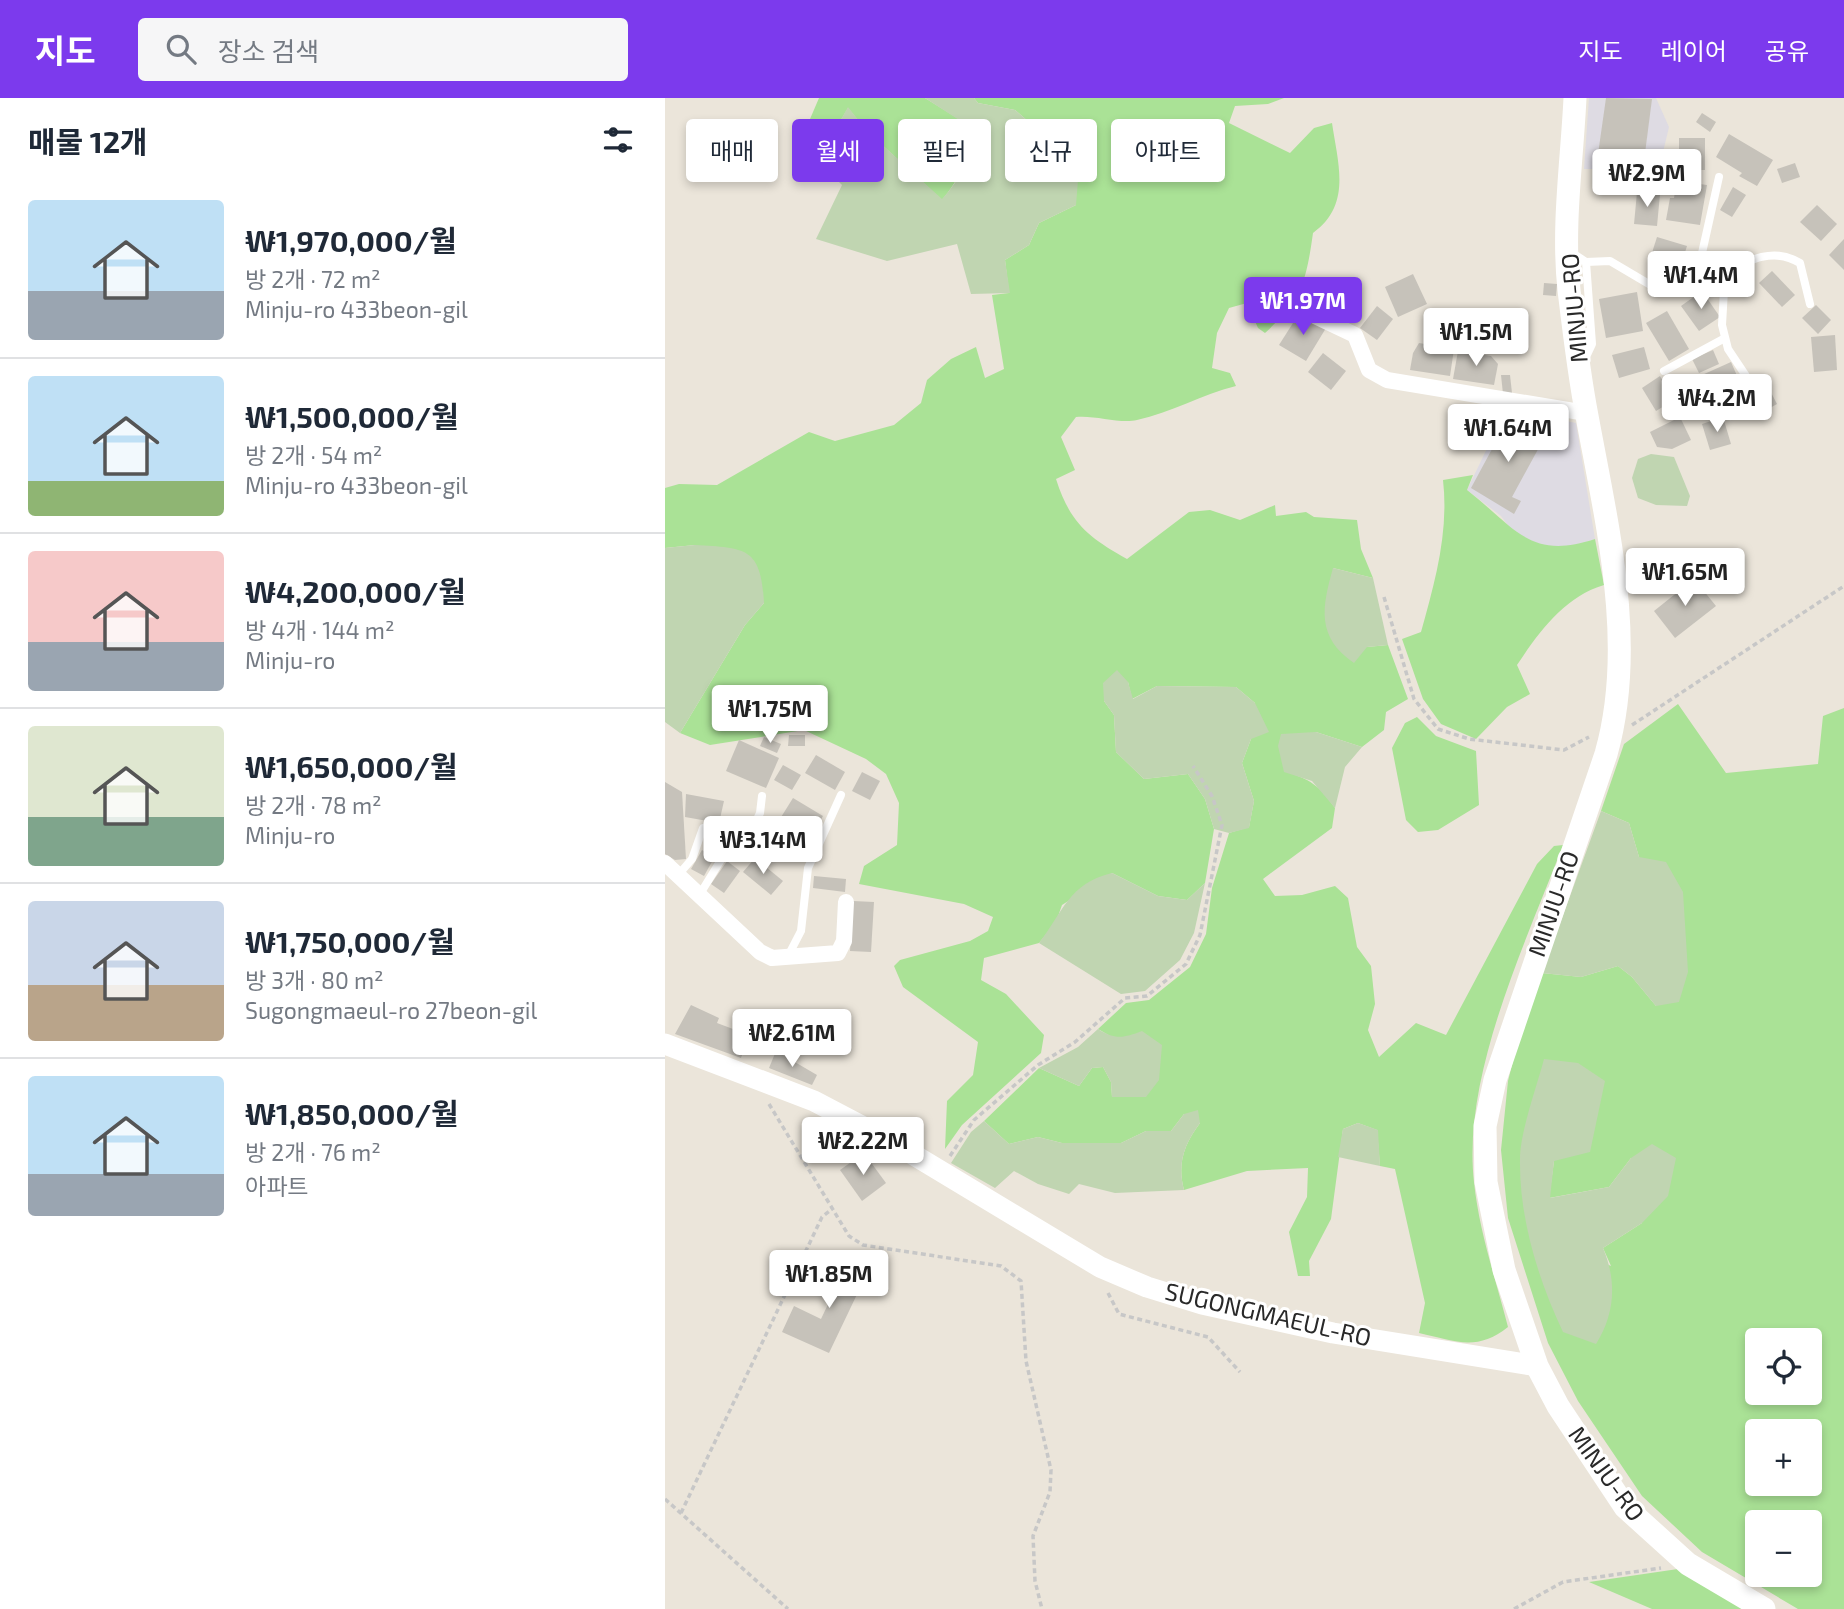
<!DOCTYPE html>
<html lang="ko">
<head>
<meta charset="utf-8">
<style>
  :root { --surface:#fff; --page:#f6f6f7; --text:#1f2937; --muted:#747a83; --line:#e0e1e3; --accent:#7c3aed }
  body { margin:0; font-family:"Exo 2","Noto Sans KR",sans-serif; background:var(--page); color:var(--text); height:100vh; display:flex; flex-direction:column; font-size:26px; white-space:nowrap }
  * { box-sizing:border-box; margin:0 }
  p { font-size:23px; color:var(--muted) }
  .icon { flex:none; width:38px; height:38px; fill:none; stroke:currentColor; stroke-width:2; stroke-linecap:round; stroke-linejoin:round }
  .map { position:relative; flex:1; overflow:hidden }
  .sheet { display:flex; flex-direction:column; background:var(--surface); width:665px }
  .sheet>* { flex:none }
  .top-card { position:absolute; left:21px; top:21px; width:665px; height:63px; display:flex; gap:14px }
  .buttons { position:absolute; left:1080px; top:1230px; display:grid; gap:14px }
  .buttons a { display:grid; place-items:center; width:77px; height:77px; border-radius:7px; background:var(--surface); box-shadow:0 4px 10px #0003; font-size:35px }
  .price { position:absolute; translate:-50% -60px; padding:0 16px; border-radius:7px; background:#fff; color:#222; font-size:23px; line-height:46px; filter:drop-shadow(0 2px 4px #0008) }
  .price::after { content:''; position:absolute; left:50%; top:42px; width:21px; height:16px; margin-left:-10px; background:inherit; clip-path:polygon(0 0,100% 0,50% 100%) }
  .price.current { background:var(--accent); color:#fff }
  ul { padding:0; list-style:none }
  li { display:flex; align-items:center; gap:21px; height:175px; padding:0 28px }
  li+li { border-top:2px solid var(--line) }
  li span { display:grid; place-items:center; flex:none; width:196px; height:140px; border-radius:7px; color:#555 }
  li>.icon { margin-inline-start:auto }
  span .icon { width:84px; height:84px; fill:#fffc; stroke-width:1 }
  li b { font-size:30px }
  h2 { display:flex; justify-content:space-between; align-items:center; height:84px; padding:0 28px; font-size:30px }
  .chip { padding:0 24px; border-radius:7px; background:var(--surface); box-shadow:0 4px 10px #0003; font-size:24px; line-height:63px }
  .chip.current { background:var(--accent); color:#fff }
  header { display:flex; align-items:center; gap:42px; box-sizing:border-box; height:98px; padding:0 35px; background:var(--accent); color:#fff }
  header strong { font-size:33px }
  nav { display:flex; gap:38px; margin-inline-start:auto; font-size:24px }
  .search { width:490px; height:63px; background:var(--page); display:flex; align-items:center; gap:18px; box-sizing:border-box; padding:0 24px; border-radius:7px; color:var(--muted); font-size:26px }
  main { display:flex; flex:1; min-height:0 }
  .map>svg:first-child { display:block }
  .industrial { fill:#dedbe3 }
  .green { fill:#aae296; fill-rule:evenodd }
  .cemetery { fill:#c0d5b1 }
  .building { fill:#c6c2ba }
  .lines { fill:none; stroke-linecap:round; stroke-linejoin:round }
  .path { stroke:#c7c7c7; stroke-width:3.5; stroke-dasharray:5 3.5; stroke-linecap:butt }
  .service { stroke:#fff; stroke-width:8 }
  .minor { stroke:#fff; stroke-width:16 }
  .tertiary { stroke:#fff; stroke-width:21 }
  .secondary { stroke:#fff; stroke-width:23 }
  .labels { text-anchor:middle; stroke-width:6; stroke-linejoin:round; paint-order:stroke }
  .street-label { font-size:24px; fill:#292929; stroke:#fff }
</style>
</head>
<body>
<header>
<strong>지도</strong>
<div class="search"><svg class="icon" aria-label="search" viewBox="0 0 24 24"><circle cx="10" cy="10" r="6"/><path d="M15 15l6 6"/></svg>장소 검색</div>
<nav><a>지도</a><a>레이어</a><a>공유</a></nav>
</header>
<main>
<section class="sheet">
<h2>매물 12개<svg class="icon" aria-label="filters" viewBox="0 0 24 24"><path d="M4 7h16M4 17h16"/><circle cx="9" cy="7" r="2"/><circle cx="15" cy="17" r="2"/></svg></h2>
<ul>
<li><span style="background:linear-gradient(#bfe0f5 65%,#9aa5b1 0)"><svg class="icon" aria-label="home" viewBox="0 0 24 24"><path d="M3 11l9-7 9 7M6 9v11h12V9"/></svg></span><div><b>₩1,970,000/월</b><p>방 2개 · 72 m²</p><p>Minju-ro 433beon-gil</p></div></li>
<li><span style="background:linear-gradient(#bfe0f5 75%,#8fb573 0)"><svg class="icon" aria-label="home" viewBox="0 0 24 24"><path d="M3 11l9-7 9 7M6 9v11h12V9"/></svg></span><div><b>₩1,500,000/월</b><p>방 2개 · 54 m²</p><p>Minju-ro 433beon-gil</p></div></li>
<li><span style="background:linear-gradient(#f6c9c9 65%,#9aa5b1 0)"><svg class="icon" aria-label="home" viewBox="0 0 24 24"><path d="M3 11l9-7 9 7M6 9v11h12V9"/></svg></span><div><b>₩4,200,000/월</b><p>방 4개 · 144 m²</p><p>Minju-ro</p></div></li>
<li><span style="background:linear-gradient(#dfe7d0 65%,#7fa58c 0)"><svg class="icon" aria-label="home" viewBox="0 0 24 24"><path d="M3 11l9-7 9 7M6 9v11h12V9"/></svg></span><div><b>₩1,650,000/월</b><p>방 2개 · 78 m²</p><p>Minju-ro</p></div></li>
<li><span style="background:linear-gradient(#c9d6e8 60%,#b9a48a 0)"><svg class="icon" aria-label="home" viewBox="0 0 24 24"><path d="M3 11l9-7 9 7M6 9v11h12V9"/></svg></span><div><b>₩1,750,000/월</b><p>방 3개 · 80 m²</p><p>Sugongmaeul-ro 27beon-gil</p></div></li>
<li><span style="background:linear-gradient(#bfe0f5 70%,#9aa5b1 0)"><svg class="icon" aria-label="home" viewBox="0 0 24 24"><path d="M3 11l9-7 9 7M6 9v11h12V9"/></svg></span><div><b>₩1,850,000/월</b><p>방 2개 · 76 m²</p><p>아파트</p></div></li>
</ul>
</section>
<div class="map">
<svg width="1179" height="1511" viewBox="0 0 1179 1511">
  <rect width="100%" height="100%" fill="#ebe5da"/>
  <g class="industrial">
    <path d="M924 0H991L1004 29 994 71H919Z"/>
    <path d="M841 311 911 325 930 441 904 450 871 447 845 430 836 418 802 392Z"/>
  </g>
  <g class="green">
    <path d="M154 0H260L305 28C305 59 296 79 277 102L202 33 183 10 158 52 145 55 142 28Z"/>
    <path d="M309 0H619L603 6 570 8 564 25 625 55 649 30 667 25C673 66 687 107 648 135 641 184 637 201 600 235L593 230 582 205 564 210 552 235 547 270 565 275 571 288C537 296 506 315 472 322 455 326 430 317 411 319L396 339 410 372 391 381C405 425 423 439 462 461L524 414 545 412 575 422 610 407 611 418 641 414 649 419 692 422 696 451 708 480 668 470 702 549 723 547 743 601 721 614 719 632 697 649 651 634 619 673C646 682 653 686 670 710L667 730 598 781 610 798 637 797 670 788 683 800 692 849 706 868 710 906 703 932 714 959 751 925 781 937 872 766 889 748 898 747C860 847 797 977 809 1084 814 1133 831 1182 843 1229 812 1254 790 1243 754 1235L760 1205 730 1071 715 1068 712 1032 693 1025 678 1031 666 1121 644 1163 645 1178H633L624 1134 642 1099 643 1070 582 1073 519 1092C512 1065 519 1047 535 1025L519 1016 506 1033H481L456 1045H397L373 1039 344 1046 319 1023 374 970 414 988 427 970 438 969 446 984 447 999 457 941 445 938 433 931 461 905 484 902 525 869 541 836 547 790 564 735 584 729 589 703 577 665 586 641 590 605 571 589 492 588 467 601 463 584 439 603 449 617 451 654 479 681 523 676 540 701 549 731 540 785 522 802 493 798 447 775 397 807 391 824 374 845 319 860 316 882 341 896 379 937 376 955 297 1027 280 1051 282 1003 308 977 313 944 238 889 229 868 235 862 305 843 323 833 328 819 299 806 194 786 199 768 232 747 234 705 221 676 201 661 139 632 45 647 15 635 80 527 99 505 30 447 0 450V390L14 386 52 387 144 334 170 343 229 327 256 305 262 282 286 261 311 249 320 280 339 271 327 197 344 195 340 162 364 147 374 125 411 107 403 58 350 12 313 5Z"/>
    <path d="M808 377 802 392C850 429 864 463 930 441L939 487C899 499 874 534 852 567L865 596 842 609 811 641 776 626 758 601 737 541 756 534C770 484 784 434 778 382Z"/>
    <path d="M1013 606 1061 675 1153 666 1158 618 1179 610V1511H1133L1037 1454 977 1398 913 1303 883 1245 843 1120 836 1052 843 983 855 935 877 875 916 879 953 868 967 879 991 908 974 759 964 725 936 713 959 646ZM913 965 889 1063 884 1100 944 1089 966 1060 977 1125 938 1150 946 1168 862 1128ZM1092 1242H1144V1295H1092ZM1092 1334H1144V1386H1092ZM1092 1424H1144V1477H1092Z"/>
    <path d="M752 619 771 638 811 653 814 707 773 732 753 734 741 722 727 650 740 625Z"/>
    <path d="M1013 1471 1078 1511H987L924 1484Z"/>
  </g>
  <g class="cemetery">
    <path d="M260 0H309L313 5 350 12 403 58 413 82 411 107 374 125 364 147 340 162 345 195 306 196 292 146 222 163 151 141 177 87 145 55 159 52 183 9 202 33 277 101C297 80 306 58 305 29Z"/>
    <path d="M986 356 1009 359 1025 398 1022 408 991 407 973 400 967 380 973 361Z"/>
    <path d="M30 447C81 450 96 449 99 505L80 527 15 635 0 624V450Z"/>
    <path d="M668 470 708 480 723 547 702 549 689 565C651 539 657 509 668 470Z"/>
    <path d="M452 572 463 584 468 601 492 588 571 589 590 605 604 634 586 641 577 665 589 703 584 730 564 735 549 731 540 701 523 676 479 681 451 654 449 617 439 603 438 585Z"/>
    <path d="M651 634 697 649 680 669 670 710 647 683 619 674 613 648 616 636Z"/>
    <path d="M936 713 964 725 974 759 1001 764 1018 794 1023 874 1014 904 991 908 967 879 953 868 916 879 877 875Z"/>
    <path d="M447 775 493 798 522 802 540 785 529 835 515 862 480 893 456 896 374 845C399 813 403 786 447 775Z"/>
    <path d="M433 931C450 942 459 940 477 933L497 947 494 982 481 999H447L446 984 438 969 427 970 414 988 374 970 413 949Z"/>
    <path d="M879 961 913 965 940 983 925 1054 889 1063 885 1100 944 1089 966 1060 987 1046 1011 1060 1003 1098 977 1125 938 1150C952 1183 950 1216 931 1246L898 1234C873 1181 854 1120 855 1061 855 1034 872 988 879 961Z"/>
    <path d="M533 1012 535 1025C519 1047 512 1065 519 1092L450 1095 414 1086 404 1096 373 1086 349 1073 330 1090 286 1065 306 1034 319 1023 344 1046 373 1039 397 1045H456L481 1033H506L519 1016Z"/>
    <path d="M693 1025 713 1032 715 1068 673 1059 678 1031Z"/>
  </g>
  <g class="building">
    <path d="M941 0 987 1 979 63 933 56Z"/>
    <path d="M1037 15 1051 24 1045 34 1031 24Z"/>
    <path d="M1064 36 1108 62 1092 88 1074 78 1077 75 1051 59Z"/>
    <rect x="1014" y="40" width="26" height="32"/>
    <path d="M1130 65 1135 79 1117 85 1112 71Z"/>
    <path d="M941 77H968V93L942 94Z"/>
    <path d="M1027 85 1042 87 1035 127 1001 122 1005 100H1009L1011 87 1026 90Z"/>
    <path d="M1068 89 1081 97 1067 119 1055 112Z"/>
    <path d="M972 94 995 96 992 128 969 126Z"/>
    <path d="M1152 107 1172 126 1156 143 1135 124Z"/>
    <path d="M992 139 1022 148 1015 170 985 161Z"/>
    <path d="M1179 141V172L1164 157Z"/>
    <path d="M1080 172 1088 183 1072 195 1064 184Z"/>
    <path d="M1107 173 1130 197 1117 209 1094 185Z"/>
    <path d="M748 176 762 206 733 219 720 189Z"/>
    <path d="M658 179 681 184 673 211 651 205Z"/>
    <path d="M879 185 892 186 891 198 878 197Z"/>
    <path d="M1037 193 1055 219 1034 233 1016 208Z"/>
    <path d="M972 194 978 233 941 240 934 201Z"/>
    <path d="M1151 207 1166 222 1153 236 1137 220Z"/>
    <path d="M712 208 728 221 712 242 695 230Z"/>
    <path d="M1002 213 1024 251 1004 263 981 225Z"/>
    <path d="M635 214 661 230 641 263 614 247Z"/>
    <path d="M1170 237 1172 272 1149 274 1146 239Z"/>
    <path d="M754 245 789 251 785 278 745 272 748 255Z"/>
    <path d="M979 249 985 271 954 280 947 257Z"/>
    <path d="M1048 252 1054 266 1034 275 1027 261Z"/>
    <path d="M793 253 826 258 833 266 829 287 788 281Z"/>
    <path d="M658 255 681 273 666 292 643 274Z"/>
    <path d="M1066 264 1076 287 1047 300 1037 277Z"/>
    <path d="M836 277H845L847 295 838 296Z"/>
    <path d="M995 278 1009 302 991 313 977 290Z"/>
    <path d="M1100 283 1112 306 1096 315 1083 293Z"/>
    <path d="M1039 286 1042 306 1018 309 1016 288Z"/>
    <path d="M847 314 866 324 860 335 877 344 847 399 856 403 849 416 806 390Z"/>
    <path d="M1015 319 1026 342 1007 351 992 349 985 334Z"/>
    <path d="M1058 319 1066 346 1045 352 1037 326Z"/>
    <path d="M1029 481 1051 508 1010 540 989 513Z"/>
    <path d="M124 637H140V648H123Z"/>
    <path d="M99 639 116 646 112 655 95 648Z"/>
    <path d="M74 642 114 660 101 690 61 673Z"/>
    <path d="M151 657 180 674 170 692 140 675Z"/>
    <path d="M118 667 136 677 127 692 109 682Z"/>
    <path d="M197 674 215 683 205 702 187 693Z"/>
    <path d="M0 684 17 694 21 761 10 762 0 756Z"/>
    <path d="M21 696 59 703 54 725 20 719Z"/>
    <path d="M128 700 158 718 143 742 113 724Z"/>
    <path d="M98 721 114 729 101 755 85 747Z"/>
    <path d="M37 752 49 760 39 778 26 771Z"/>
    <path d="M90 760 118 783 106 797 78 774Z"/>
    <path d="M62 763 75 773 59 795 46 786Z"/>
    <path d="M149 778 181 781 180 794 148 790Z"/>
    <path d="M188 803 209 804 206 854 185 853Z"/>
    <path d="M26 907 54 920 52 925 84 937 76 960 10 936Z"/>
    <path d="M111 953 152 977 147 987 104 970Z"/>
    <path d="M199 1055 221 1085 197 1103 175 1072Z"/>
    <path d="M186 1158 206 1167 164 1255 117 1234 129 1208 156 1221Z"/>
  </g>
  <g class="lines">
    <g class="path">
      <path d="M719 499 749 601 773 631 804 641 899 652 924 639"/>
      <path d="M967 627 1179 488"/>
      <path d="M104 1006 184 1138 198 1147 336 1168 356 1183 361 1263 386 1372 385 1394 368 1438 370 1483 377 1511"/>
      <path d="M285 1058 309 1022 373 967 410 944 460 900 482 898 521 866 535 837 557 727 547 698 528 668"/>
      <path d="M443 1195 454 1216 543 1239 575 1274"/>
      <path d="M0 1401 123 1511"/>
      <path d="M16 1415 157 1119 167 1111"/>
      <path d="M849 1511 898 1484 996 1470"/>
    </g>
    <g class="service">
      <path d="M906 154 921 164 945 163 989 189 1010 184 1035 164 1047 168 1059 192 1057 227 1063 251 1081 278 1078 295 1065 318"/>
      <path d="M1035 164 1054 79"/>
      <path d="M1052 179C1079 165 1106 147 1135 165L1145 206"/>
      <path d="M920 261 927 246 921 164"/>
      <path d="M999 273 1060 240"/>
      <path d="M14 776 27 761 38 730"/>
      <path d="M35 796 59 757 80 747 95 715 97 698"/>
      <path d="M122 860 136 833 143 770 176 697"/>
    </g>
    <g class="minor">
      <path d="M631 209 690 237 704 272 722 282 921 315"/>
      <path d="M0 765 95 854 107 860 173 855 179 843 181 804"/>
    </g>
    <path class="tertiary" d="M0 946 149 1003 229 1045 435 1169 482 1189 537 1206 668 1235 872 1268"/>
    <path class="secondary" d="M910 0C907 63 897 129 904 192 909 234 914 277 922 318 942 427 972 547 941 656L830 982 820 1028 821 1084 839 1172 872 1268 893 1308 960 1409 1023 1466 1099 1511"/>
  </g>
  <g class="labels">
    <g class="street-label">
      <text transform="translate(910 210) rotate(-95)" y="8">MINJU-RO</text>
      <text transform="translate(889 806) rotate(-71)" y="8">MINJU-RO</text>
      <text transform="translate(603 1217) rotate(13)" y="8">SUGONGMAEUL-RO</text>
      <text transform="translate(941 1376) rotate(54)" y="8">MINJU-RO</text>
    </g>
  </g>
</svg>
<div class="buttons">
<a><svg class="icon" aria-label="locate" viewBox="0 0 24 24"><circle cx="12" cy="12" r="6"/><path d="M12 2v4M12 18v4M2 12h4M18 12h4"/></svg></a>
<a>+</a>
<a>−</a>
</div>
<b class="price" style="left:982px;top:111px">₩2.9M</b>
<b class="price" style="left:1036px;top:213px">₩1.4M</b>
<b class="price current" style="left:638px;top:239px">₩1.97M</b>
<b class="price" style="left:811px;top:270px">₩1.5M</b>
<b class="price" style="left:1052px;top:336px">₩4.2M</b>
<b class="price" style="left:843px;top:366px">₩1.64M</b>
<b class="price" style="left:1020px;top:510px">₩1.65M</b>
<b class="price" style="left:105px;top:647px">₩1.75M</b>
<b class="price" style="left:98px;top:778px">₩3.14M</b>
<b class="price" style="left:127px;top:971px">₩2.61M</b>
<b class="price" style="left:198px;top:1079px">₩2.22M</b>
<b class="price" style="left:164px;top:1212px">₩1.85M</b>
<div class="top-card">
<a class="chip">매매</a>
<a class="chip current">월세</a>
<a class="chip">필터</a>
<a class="chip">신규</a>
<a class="chip">아파트</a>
</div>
</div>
</main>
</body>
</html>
